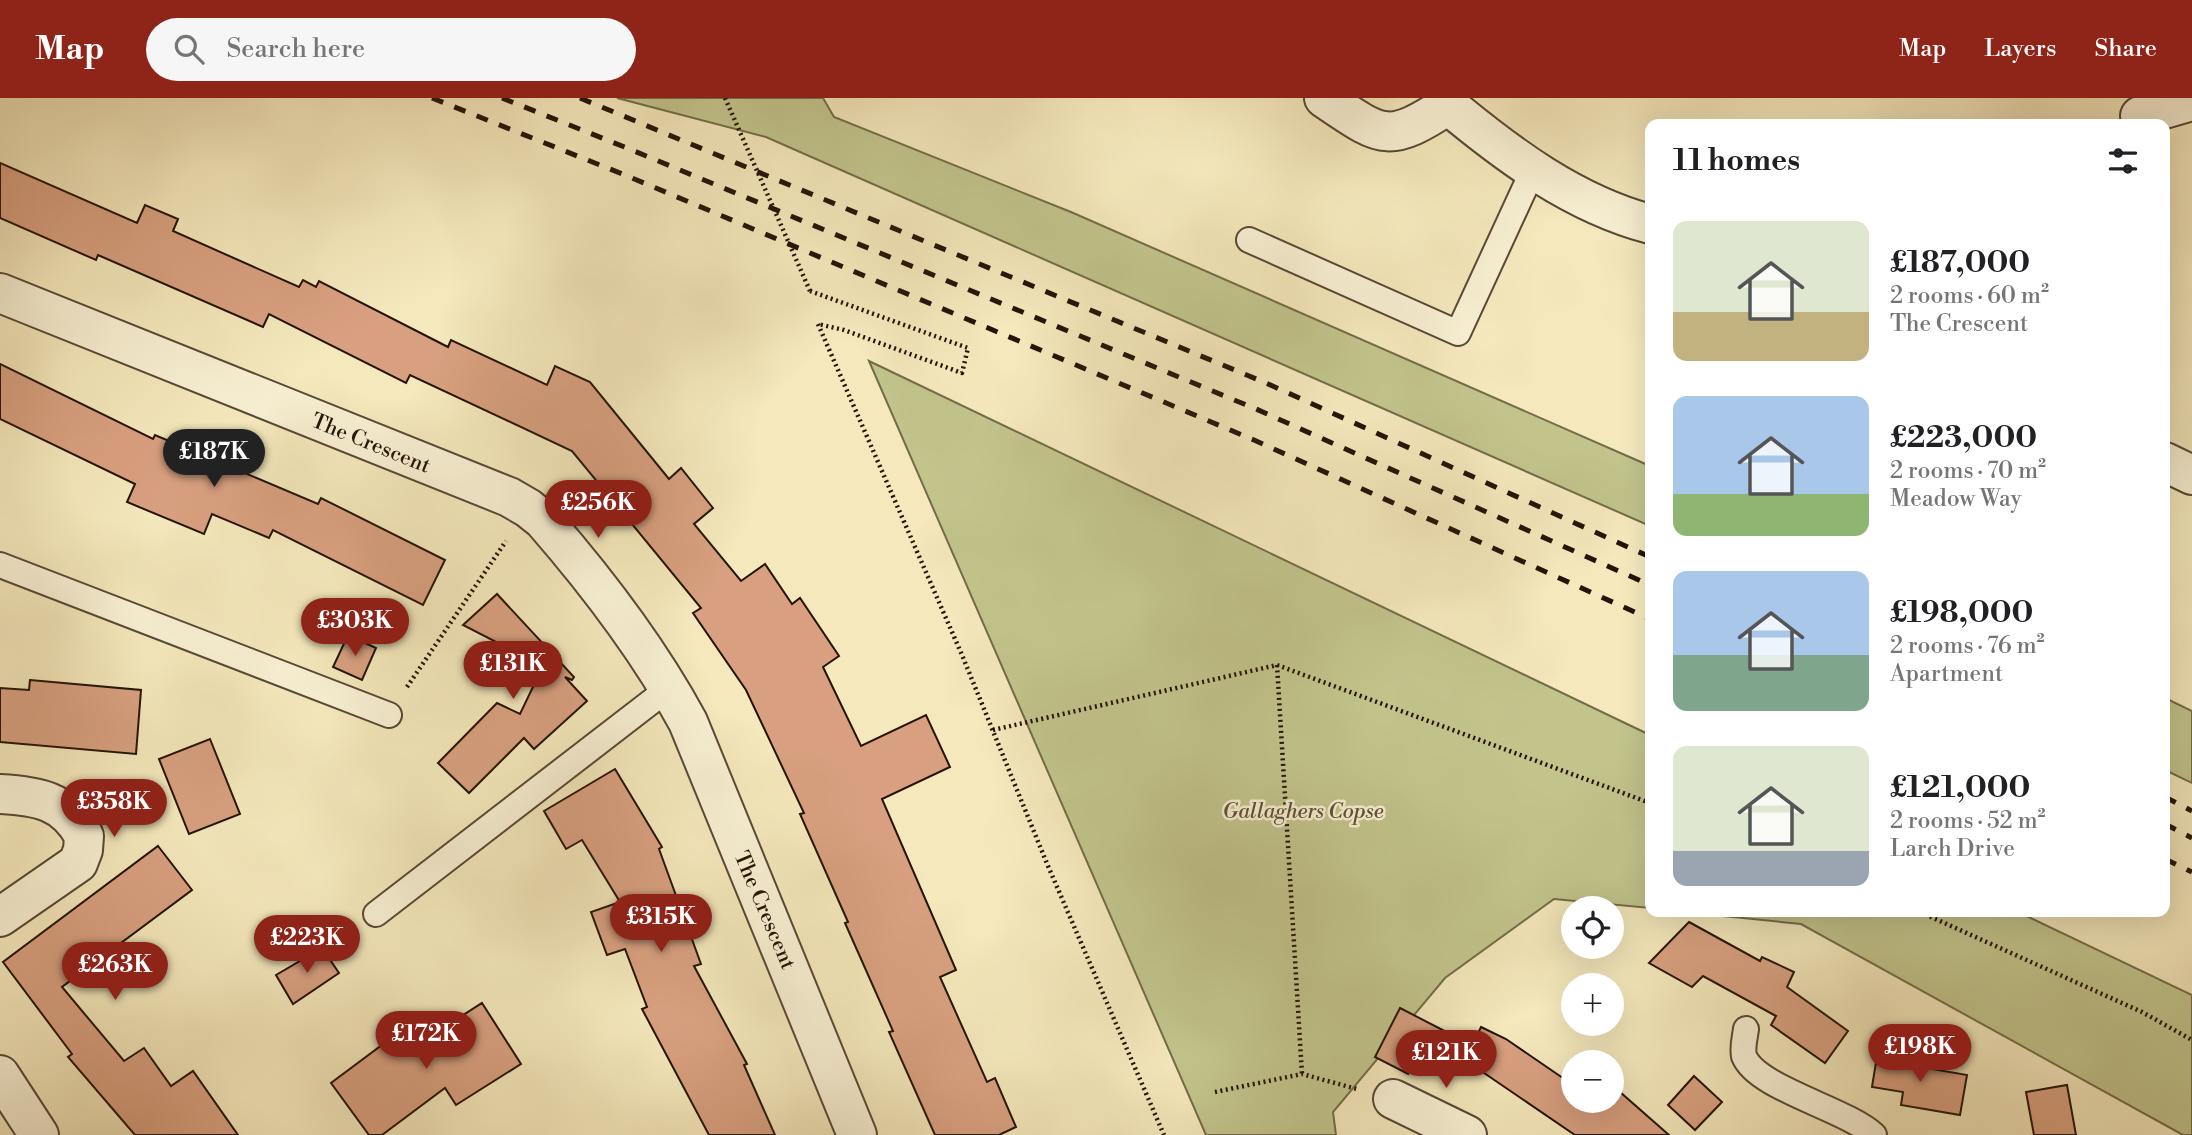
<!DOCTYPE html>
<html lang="en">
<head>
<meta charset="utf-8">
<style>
  :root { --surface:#fff; --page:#f6f6f6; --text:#202124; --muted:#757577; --accent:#8f2418 }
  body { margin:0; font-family:"Libre Bodoni",serif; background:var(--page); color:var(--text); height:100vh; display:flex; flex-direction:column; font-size:26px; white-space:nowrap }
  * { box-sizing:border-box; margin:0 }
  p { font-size:23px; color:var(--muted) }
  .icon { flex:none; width:38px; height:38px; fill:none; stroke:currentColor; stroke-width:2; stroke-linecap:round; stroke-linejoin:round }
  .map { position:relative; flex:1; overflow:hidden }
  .drawer { position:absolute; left:1645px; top:21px; width:525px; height:798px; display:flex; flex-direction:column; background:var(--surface); border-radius:14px; box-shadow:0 7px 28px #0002 }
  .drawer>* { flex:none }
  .controls { position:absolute; left:1561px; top:798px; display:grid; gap:14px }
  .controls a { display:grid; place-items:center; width:63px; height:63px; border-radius:50%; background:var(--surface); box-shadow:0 7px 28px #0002; font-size:35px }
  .price { position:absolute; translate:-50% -60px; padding:0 16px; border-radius:24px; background:var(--accent); color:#fff; font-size:23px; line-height:46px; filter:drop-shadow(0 2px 4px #0008) }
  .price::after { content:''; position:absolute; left:50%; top:42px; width:21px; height:16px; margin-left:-10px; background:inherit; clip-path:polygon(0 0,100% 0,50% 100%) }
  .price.current { background:#222; color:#fff }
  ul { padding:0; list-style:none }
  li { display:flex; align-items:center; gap:21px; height:175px; padding:0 28px }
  li span { display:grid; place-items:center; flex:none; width:196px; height:140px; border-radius:14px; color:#555 }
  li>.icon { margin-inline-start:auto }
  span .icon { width:84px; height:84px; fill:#fffc; stroke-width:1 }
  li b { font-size:30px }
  h2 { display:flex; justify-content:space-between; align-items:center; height:84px; padding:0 28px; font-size:30px }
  header { display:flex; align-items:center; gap:42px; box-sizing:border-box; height:98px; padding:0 35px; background:var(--accent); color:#fff }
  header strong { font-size:33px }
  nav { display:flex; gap:38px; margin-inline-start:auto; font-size:24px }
  .search { width:490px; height:63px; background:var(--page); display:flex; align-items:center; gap:18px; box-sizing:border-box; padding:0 24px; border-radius:38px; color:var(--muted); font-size:26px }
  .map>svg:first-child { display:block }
  .green { fill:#c2c48c; stroke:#736c49; stroke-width:2 }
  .building { fill:#d8a080; stroke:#241306; stroke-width:2 }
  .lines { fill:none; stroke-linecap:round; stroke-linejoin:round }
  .service-casing { stroke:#584834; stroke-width:28 }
  .minor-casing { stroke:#584834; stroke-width:42 }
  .path { stroke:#241306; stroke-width:4.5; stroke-dasharray:2 3.5; stroke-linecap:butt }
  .service { stroke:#f8f0d3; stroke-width:24 }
  .minor { stroke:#f8f0d3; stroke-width:38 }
  .rail { stroke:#241306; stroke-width:5; stroke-dasharray:12 12; stroke-linecap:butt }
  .path-bridge { stroke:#241306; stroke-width:4.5; stroke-dasharray:2 3.5; stroke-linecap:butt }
  .labels { text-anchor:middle; stroke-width:5; stroke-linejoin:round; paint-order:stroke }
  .street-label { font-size:21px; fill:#241306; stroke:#f8f0d3 }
  .park-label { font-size:21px; font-style:italic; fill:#5b5135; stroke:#f8f0d3 }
</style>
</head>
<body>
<header>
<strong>Map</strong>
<div class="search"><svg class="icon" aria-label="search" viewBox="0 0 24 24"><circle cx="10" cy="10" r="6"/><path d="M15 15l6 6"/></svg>Search here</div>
<nav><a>Map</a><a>Layers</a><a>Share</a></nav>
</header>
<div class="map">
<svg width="2192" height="1037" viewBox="0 0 2192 1037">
  <rect width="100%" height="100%" fill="#f4e8bc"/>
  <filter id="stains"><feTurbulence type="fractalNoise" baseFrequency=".00286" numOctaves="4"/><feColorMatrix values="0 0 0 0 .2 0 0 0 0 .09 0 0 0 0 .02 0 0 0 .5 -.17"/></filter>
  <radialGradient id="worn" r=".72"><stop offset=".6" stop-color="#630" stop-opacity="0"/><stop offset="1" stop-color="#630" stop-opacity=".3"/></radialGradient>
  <g class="green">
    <path d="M617 0H823L834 19 1071 114 1650 368V428L766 39Z"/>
    <path d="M869 263 1650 637V810L1554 801 1445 880 1333 1014 1336 1037H1206Z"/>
    <path d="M2165 600 2192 613V685L2165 672Z"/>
    <path d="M1683 814H2018L2192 897V1037H2183L1801 826Z"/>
  </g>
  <g class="building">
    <path d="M0 65 137 125 145 107 178 121 173 133 299 189 303 182 316 189 319 183 448 249 451 242 547 287 555 268 590 284 669 381 681 370 713 410 694 426 741 483 765 466 792 506 800 500 839 558 823 569 861 648 926 617 950 669 882 701 956 872 940 879 987 984 995 980 1016 1029 999 1037H935L889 934 893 933 845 825 848 824 800 716 804 715 746 592 693 515 701 510 572 353 410 277 406 285 269 216 263 229 98 157 96 162 0 120Z"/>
    <path d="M0 266 153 341 155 337 318 406 321 400 445 462 423 507 273 432 269 440 212 416 204 436 127 404 135 386 0 321Z"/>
    <path d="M497 496 574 579 572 582 565 579 587 603 534 651 524 640 469 695 438 665 497 605 520 616 543 568 463 527Z"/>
    <path d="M348 537 376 550 362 582 333 569Z"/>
    <path d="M30 582 141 592 136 656 0 644V590L29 592Z"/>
    <path d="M210 641 240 716 189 736 159 661Z"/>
    <path d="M615 671 662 749 659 751 701 866 694 868 747 966 744 967 775 1037H709L642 911 647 909 625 851 607 857 591 814 620 804 582 742 566 751 544 713Z"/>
    <path d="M158 748 192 792 62 889 124 963 144 950 171 988 193 973 238 1037H135L68 959 72 956 3 864Z"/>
    <path d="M1689 824 1760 863 1762 859 1794 874 1787 889 1848 933 1825 965 1771 927 1776 918 1703 878 1692 889 1649 865Z"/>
    <path d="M322 850 339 875 293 906 276 877Z"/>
    <path d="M482 905 521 966 456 1007 445 990 382 1037H369L331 985 398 935 410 951Z"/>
    <path d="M1400 910 1462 942 1443 979 1414 964 1408 976 1375 959Z"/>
    <path d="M1481 929 1506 941 1573 987V1003H1612V987L1669 1037H1575L1465 962Z"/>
    <path d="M1878 952 1910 957 1909 967 1967 977 1960 1017 1901 1007 1903 994 1872 989Z"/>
    <path d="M1694 978 1722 1004 1695 1032 1668 1007Z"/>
    <path d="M2067 987 2076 1037H2034L2026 994Z"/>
  </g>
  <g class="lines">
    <g class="service-casing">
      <g id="service">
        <path d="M1249 142 1458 235 1534 70"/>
        <path d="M0 467 389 617"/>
        <path d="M376 816 669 590"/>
        <path d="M1746 931C1745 939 1742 950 1744 958 1756 990 1846 1011 1874 1037"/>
      </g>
    </g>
    <g class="minor-casing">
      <g id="minor">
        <path d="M1324 0C1382 39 1387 47 1448 7 1508 57 1574 106 1650 126"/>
        <path d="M2140 18 2192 3"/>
        <path d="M0 195 509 399 528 410 543 422C597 484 649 552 688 624L857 1037"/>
        <path d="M2165 364 2192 377"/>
        <path d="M0 696C37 698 65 702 84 738L83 752 78 765 0 819"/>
        <path d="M0 977 39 1037"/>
        <path d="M1393 1001 1467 1037"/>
      </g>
    </g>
    <g class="path">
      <path d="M810 193 968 250 962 275 844 232 818 226"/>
      <path d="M818 226 962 557 1048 768 1164 1037"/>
      <path d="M1277 567 1302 976"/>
      <path d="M407 589 506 443"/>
      <path d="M993 632 1277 567 1650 705"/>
      <path d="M1920 814 2142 914 2192 942"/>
      <path d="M1215 994 1302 976 1357 991"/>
    </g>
    <use href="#service" class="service"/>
    <use href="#minor" class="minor"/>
    <g class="rail">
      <path d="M432 0 625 77 1254 342 1650 521"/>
      <path d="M502 0 627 50 1256 311 1650 487"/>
      <path d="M580 0 1266 285 1650 459"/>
      <path d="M2165 699 2192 713"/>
      <path d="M2165 726 2192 740"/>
      <path d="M2165 761 2192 774"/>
    </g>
    <path class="path-bridge" d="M725 0 810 193"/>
  </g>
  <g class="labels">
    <g class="street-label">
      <text transform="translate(371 345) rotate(22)" y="7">The Crescent</text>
      <text transform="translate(765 812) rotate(67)" y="7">The Crescent</text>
    </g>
    <g class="park-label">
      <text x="1303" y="720">Gallaghers Copse</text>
    </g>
  </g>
  <rect width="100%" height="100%" filter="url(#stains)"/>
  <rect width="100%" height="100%" fill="url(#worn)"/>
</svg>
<div class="controls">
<a><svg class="icon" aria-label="locate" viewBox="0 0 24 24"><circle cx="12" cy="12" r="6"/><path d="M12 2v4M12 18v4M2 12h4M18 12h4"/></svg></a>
<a>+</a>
<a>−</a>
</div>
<b class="price current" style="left:214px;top:391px">£187K</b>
<b class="price" style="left:598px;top:442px">£256K</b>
<b class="price" style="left:355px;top:560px">£303K</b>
<b class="price" style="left:513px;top:603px">£131K</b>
<b class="price" style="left:114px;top:741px">£358K</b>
<b class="price" style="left:661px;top:856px">£315K</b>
<b class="price" style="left:307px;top:877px">£223K</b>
<b class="price" style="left:115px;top:904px">£263K</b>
<b class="price" style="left:426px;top:973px">£172K</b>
<b class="price" style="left:1920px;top:986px">£198K</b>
<b class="price" style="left:1446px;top:992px">£121K</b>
<section class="drawer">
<h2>11 homes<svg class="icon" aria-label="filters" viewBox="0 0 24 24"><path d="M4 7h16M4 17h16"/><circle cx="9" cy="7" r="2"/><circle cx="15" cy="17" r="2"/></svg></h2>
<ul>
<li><span style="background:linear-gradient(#dfe7d0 65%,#c2b280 0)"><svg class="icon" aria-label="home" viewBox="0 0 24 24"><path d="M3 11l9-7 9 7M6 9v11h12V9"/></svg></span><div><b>£187,000</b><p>2 rooms · 60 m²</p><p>The Crescent</p></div></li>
<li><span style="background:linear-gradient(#a9c7e8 70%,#8fb573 0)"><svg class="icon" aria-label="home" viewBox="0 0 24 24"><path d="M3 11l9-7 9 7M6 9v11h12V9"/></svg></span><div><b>£223,000</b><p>2 rooms · 70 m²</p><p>Meadow Way</p></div></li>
<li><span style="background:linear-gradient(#a9c7e8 60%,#7fa58c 0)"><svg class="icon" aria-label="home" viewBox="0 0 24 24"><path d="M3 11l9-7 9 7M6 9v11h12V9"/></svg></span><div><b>£198,000</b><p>2 rooms · 76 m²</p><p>Apartment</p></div></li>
<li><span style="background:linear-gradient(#dfe7d0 75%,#9aa5b1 0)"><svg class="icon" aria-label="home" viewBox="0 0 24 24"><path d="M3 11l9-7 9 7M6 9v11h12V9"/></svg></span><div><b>£121,000</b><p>2 rooms · 52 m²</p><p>Larch Drive</p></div></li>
</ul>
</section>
</div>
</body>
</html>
